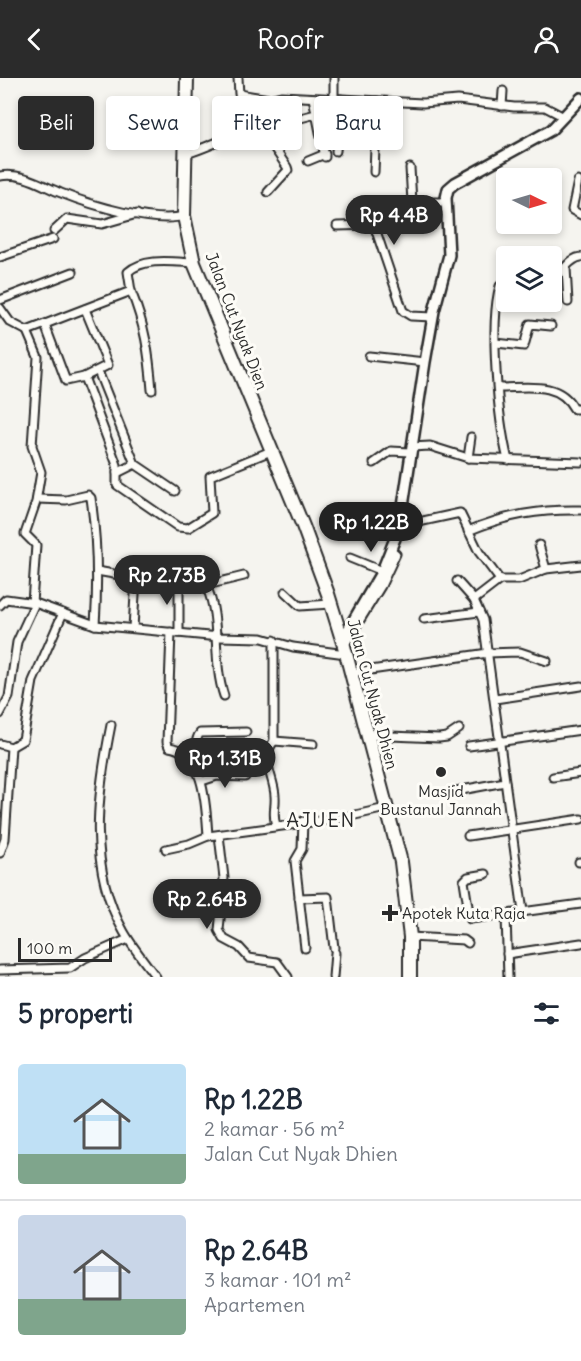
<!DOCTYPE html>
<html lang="id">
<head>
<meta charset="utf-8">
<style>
  :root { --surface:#fff; --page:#f6f6f7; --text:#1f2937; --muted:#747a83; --line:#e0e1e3; --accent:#2b2b2b }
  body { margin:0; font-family:Delius,sans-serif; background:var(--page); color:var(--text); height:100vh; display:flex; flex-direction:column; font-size:22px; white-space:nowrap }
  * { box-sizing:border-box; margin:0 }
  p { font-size:20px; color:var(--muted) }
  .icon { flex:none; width:33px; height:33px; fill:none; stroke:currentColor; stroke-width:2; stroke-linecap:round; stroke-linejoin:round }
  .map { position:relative; height:899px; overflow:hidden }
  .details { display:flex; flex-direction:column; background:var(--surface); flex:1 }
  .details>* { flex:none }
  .top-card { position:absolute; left:18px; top:18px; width:546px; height:54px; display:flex; gap:12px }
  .needle { width:39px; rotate:95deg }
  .controls { position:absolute; left:496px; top:90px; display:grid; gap:12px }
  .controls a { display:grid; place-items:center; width:66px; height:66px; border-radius:6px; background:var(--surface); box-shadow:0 3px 9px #0003; font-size:30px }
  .scale { position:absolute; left:18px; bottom:15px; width:94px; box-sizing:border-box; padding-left:6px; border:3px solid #2b2b2b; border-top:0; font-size:16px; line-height:21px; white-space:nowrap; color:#2b2b2b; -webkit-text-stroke:4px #fdfcf7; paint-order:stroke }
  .price { position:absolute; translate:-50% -51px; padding:0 14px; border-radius:21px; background:var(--accent); color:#fff; font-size:20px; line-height:39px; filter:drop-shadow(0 2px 3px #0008) }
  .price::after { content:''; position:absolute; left:50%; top:36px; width:18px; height:14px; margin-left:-9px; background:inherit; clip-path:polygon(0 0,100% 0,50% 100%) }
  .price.active { background:#222; color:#fff }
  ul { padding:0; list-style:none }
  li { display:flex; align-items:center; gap:18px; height:150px; padding:0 18px }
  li+li { border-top:2px solid var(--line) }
  li span { display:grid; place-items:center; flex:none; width:168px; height:120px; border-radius:6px; color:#555 }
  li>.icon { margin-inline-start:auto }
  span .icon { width:72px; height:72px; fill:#fffc; stroke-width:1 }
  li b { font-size:26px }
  h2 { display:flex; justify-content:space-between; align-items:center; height:72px; padding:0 18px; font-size:26px }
  .chip { padding:0 21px; border-radius:6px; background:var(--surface); box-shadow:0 3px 9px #0003; font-size:21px; line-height:54px }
  .chip.active { background:var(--accent); color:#fff }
  header { display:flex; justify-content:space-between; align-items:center; height:78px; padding:0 18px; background:var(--accent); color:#fff; font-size:27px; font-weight:600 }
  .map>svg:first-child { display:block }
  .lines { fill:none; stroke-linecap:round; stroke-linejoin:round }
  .minor-casing { stroke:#2b2b2b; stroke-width:11 }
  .tertiary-casing { stroke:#2b2b2b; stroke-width:14 }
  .trunk-casing { stroke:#2b2b2b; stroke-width:16 }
  .minor { stroke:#fdfcf7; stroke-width:7 }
  .tertiary { stroke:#fdfcf7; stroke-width:9 }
  .trunk { stroke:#fdfcf7; stroke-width:12 }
  .poi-dot { fill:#2b2b2b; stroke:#fdfcf7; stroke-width:2 }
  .labels { text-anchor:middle; stroke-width:6; stroke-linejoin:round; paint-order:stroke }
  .street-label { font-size:16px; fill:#2b2b2b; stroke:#fdfcf7 }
  .poi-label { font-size:16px; fill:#2b2b2b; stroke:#fdfcf7 }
  .quarter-label { font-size:20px; letter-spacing:1.5px; fill:#2b2b2b; stroke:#fdfcf7 }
</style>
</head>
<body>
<header><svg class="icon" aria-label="back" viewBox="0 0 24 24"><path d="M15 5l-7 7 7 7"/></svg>Roofr<svg class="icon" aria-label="person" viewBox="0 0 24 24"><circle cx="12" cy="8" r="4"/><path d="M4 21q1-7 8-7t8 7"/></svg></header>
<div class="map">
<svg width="581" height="899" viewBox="0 0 581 899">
  <rect width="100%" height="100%" fill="#f5f4ef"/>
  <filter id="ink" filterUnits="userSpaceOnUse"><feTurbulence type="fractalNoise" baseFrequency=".0167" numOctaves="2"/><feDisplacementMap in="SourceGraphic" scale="12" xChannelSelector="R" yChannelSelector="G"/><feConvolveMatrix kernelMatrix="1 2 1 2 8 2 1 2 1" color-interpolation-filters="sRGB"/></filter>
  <g filter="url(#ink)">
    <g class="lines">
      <g class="minor-casing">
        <g id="minor">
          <path d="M238 0 239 16 269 21 281 18 423 25 458 22 514 29H545L564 39"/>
          <path d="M313 20 325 79"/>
          <path d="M334 20V0"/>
          <path d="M502 28 503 13"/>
          <path d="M256 43 287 89 288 92 268 114"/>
          <path d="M281 45 316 36"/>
          <path d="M336 73 341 21"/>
          <path d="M184 77C219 64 253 53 275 21"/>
          <path d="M308 83 325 76"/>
          <path d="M410 90 412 124H446"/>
          <path d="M374 94 377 23"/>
          <path d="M0 98C22 94 41 107 61 115 91 127 153 146 184 138"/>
          <path d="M578 103 572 132 581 137"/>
          <path d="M337 148 374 147 403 233 411 238 433 239"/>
          <path d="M54 153 67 141 102 146 137 136"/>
          <path d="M0 179 53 161"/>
          <path d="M566 190 568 224"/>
          <path d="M552 198C564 195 569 180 581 179"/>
          <path d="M507 203 500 208C489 247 498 342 508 382"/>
          <path d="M131 213C145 248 149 274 152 312"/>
          <path d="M0 222 73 194"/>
          <path d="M0 230 10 244 27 253 131 213 128 194C144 179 174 184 194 185"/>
          <path d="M45 247 66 303 84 299 108 287 85 231"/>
          <path d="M27 253 38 279 32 368 41 394 36 424 25 456 36 467 32 525"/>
          <path d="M496 265 524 268 530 246 551 248"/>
          <path d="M369 278 425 284"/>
          <path d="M98 293 135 386 175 413"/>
          <path d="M84 299 117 387V407L178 449 188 450 212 435 210 398 271 373"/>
          <path d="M498 310C526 310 559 302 574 331H581"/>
          <path d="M411 369 430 368 468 380 581 384"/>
          <path d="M468 380 471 359"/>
          <path d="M374 385 391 373 410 374"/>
          <path d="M117 395 135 386"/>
          <path d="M37 421 66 422 88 417 91 420C97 462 98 504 95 547"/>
          <path d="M400 448 460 435 479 474 500 502"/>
          <path d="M468 453C506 437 540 431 581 432"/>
          <path d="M539 467 546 491"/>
          <path d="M350 480 382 493"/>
          <path d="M97 493 136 500 133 550"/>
          <path d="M457 503 474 522"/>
          <path d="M285 514 300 528 331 526"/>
          <path d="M0 527 6 521 35 525 95 547 219 559 262 560 293 569 346 576"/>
          <path d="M424 541 479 534"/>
          <path d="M171 554 167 664 169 669C205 674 206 730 208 758"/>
          <path d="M179 555V501"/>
          <path d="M274 562V663C259 682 274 697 275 718 276 728 272 737 276 747"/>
          <path d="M344 568 381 508 396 476 391 472"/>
          <path d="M350 595 488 575 520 574 547 583"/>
          <path d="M224 618C212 582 221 541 207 510L211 506 244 498"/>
          <path d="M495 621 581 608"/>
          <path d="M0 636 9 619 17 564 35 525"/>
          <path d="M111 647C97 717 87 789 124 854 133 870 145 884 156 899"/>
          <path d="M367 657 439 660 447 659 459 651"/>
          <path d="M274 663 313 666"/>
          <path d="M0 666 11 669 5 761 0 775"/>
          <path d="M469 668 581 652"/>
          <path d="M11 669 23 662 33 603 63 535"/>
          <path d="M192 683C198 674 193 663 200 655L246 654"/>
          <path d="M553 699 581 695"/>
          <path d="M202 703 217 698 245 699"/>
          <path d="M456 713 505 704"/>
          <path d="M303 743 302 771 295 783 305 870"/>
          <path d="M219 757 224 800 219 852 224 861 239 869 249 880 277 884 288 899"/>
          <path d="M468 758 581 741"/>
          <path d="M166 771 189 766 208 758 342 740 386 730"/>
          <path d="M579 784H581"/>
          <path d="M486 796 468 799 464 803 470 841 581 826"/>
          <path d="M299 820 328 819 334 870"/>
          <path d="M523 834 483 542 474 522 500 502H519L546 491 581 487"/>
          <path d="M506 838 508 899"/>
          <path d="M410 859 464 862 468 865"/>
          <path d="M507 876 581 865"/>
          <path d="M0 892 70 890 85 880 128 861"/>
          <path d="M333 899 335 875"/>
        </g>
      </g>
      <g class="tertiary-casing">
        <path id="tertiary" d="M342 562 382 493 400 448 425 284 434 233 449 177 446 120 448 111 455 105 551 52 581 20"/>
      </g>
      <g class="trunk-casing">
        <path id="trunk" d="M187 0 184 138 194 185 303 448 328 516 344 568 401 784 410 859V899"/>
      </g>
      <use href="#minor" class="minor"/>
      <use href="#tertiary" class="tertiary"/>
      <use href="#trunk" class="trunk"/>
    </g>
  </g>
  <g class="poi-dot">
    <circle cx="441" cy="694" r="6"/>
    <path d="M387 826h6v6h6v6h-6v6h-6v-6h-6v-6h6z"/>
  </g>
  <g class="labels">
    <g class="street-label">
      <text transform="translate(237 243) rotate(69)" y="6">Jalan Cut Nyak Dien</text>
      <text transform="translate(373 616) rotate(75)" y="6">Jalan Cut Nyak Dhien</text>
    </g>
    <g class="poi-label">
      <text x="441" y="719">Masjid<tspan x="441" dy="18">Bustanul Jannah</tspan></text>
      <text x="402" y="841" text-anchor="start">Apotek Kuta Raja</text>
    </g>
    <g class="quarter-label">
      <text x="321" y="749">AJUEN</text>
    </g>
  </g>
</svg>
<div class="controls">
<a><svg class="needle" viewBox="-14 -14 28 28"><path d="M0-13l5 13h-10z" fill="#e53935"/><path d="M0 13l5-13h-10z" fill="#747a83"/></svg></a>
<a><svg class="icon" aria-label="layers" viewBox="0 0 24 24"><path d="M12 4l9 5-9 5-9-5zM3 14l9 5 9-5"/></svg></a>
</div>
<div class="scale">100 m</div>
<b class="price" style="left:394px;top:168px">Rp 4.4B</b>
<b class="price active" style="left:371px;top:475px">Rp 1.22B</b>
<b class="price" style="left:167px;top:528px">Rp 2.73B</b>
<b class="price" style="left:225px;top:711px">Rp 1.31B</b>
<b class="price" style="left:207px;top:852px">Rp 2.64B</b>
<div class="top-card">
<a class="chip active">Beli</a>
<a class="chip">Sewa</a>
<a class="chip">Filter</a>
<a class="chip">Baru</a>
</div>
</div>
<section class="details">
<h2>5 properti<svg class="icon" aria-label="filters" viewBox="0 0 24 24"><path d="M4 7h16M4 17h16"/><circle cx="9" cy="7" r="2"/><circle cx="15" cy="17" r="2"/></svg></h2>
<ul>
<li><span style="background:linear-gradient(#bfe0f5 75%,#7fa58c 0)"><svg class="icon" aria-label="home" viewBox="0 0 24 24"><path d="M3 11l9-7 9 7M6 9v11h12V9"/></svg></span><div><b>Rp 1.22B</b><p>2 kamar · 56 m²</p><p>Jalan Cut Nyak Dhien</p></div></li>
<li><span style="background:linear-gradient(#c9d6e8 70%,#7fa58c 0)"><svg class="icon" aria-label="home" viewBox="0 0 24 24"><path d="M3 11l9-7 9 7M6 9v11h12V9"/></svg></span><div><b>Rp 2.64B</b><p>3 kamar · 101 m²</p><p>Apartemen</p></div></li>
</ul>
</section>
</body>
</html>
